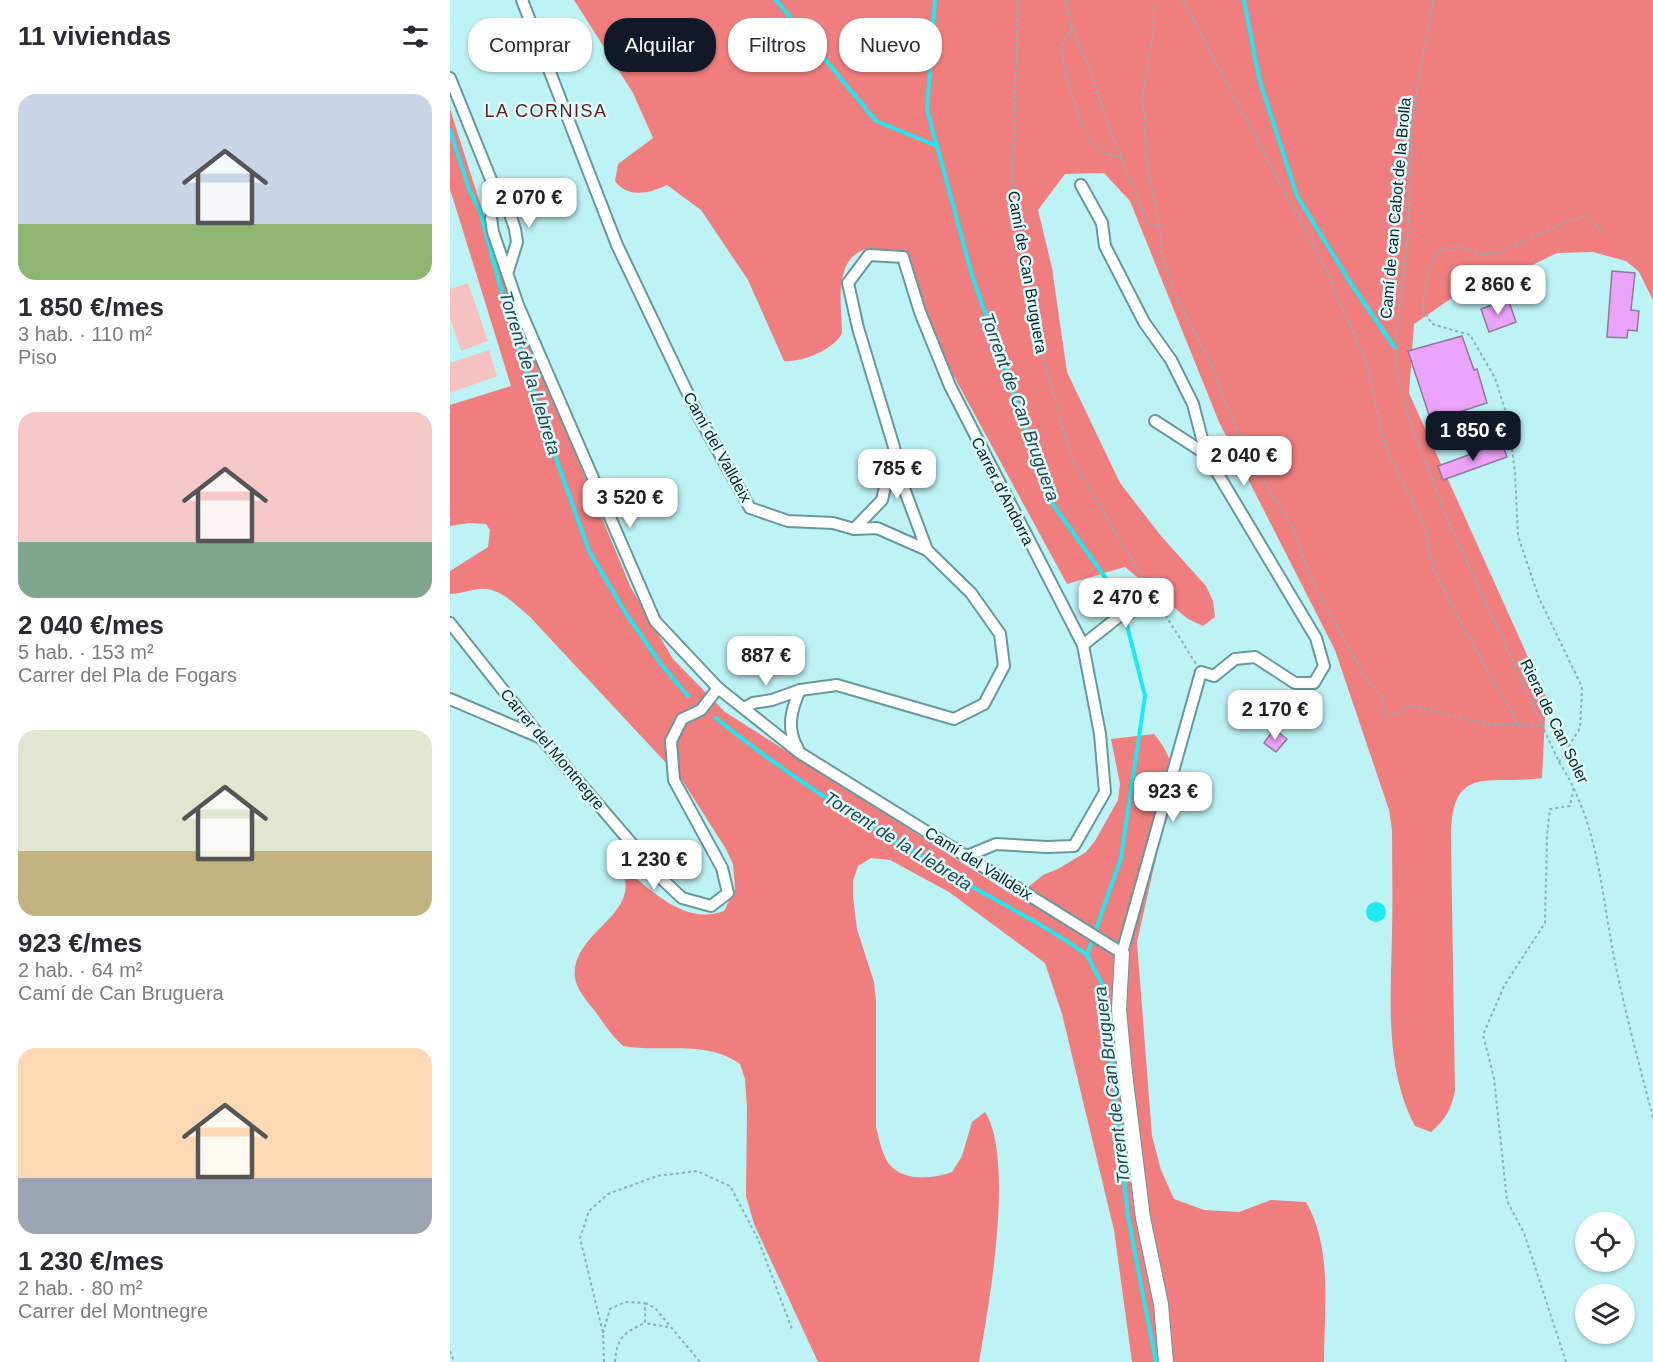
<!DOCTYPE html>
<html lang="es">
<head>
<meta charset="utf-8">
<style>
  :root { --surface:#fff; --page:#f2f2f3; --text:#2b2b33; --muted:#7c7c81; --accent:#111827 }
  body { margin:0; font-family:Helvetica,sans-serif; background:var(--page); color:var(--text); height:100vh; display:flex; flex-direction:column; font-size:22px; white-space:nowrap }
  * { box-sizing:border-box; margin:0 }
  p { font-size:20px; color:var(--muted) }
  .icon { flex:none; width:33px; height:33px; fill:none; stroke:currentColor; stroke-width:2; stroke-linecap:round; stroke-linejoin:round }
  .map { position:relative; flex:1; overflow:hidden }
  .details { display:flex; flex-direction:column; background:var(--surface); width:450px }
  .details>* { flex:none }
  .guide { position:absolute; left:18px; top:18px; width:570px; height:54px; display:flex; gap:12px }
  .tools { position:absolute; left:1125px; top:1212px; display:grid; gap:12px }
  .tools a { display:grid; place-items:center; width:60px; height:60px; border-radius:50%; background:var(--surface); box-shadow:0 2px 4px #0004; font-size:30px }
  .price { position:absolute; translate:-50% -51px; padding:0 14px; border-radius:12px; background:#fff; color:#222; font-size:20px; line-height:39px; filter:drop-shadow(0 2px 3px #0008) }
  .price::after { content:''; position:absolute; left:50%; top:36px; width:18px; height:14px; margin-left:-9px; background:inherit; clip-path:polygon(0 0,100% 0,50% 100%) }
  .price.on { background:var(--accent); color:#fff }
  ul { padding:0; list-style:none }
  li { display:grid; align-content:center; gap:12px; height:318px; padding:0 18px }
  li span { display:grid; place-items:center; height:186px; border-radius:18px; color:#555 }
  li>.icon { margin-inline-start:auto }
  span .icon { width:108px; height:108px; fill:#fffc; stroke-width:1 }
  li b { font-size:26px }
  h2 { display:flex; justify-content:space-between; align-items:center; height:72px; padding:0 18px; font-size:26px }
  .tag { padding:0 21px; border-radius:24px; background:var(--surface); box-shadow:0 2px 4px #0004; font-size:21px; line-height:54px }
  .tag.on { background:var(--accent); color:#fff }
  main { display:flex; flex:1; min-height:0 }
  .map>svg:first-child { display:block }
  .green { fill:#f6c2c0 }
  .forest { fill:#f07e7e }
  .water { fill:#1ee8f2 }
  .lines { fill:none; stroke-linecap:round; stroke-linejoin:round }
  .stream { stroke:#1ee8f2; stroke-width:4 }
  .building { fill:#eca4fa; stroke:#927897; stroke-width:1.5 }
  .minor-casing { stroke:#66999c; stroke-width:14 }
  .tertiary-casing { stroke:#66999c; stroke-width:16 }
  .path { stroke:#87b2b4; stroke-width:2; stroke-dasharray:3 3; stroke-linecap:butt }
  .minor { stroke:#fff; stroke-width:10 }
  .tertiary { stroke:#fff; stroke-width:14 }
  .labels { text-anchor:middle; stroke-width:5; stroke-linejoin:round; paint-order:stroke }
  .street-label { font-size:16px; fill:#0d2223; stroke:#dcfcfd }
  .neighbourhood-label { font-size:18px; letter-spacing:1.5px; fill:#611c20; stroke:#dcfcfd }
  .water-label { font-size:18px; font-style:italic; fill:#2b4749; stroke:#dcfcfd }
</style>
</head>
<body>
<main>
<section class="details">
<h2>11 viviendas<svg class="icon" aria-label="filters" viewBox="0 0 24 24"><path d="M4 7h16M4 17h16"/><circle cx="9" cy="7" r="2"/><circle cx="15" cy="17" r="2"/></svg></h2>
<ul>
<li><span style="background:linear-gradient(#c9d6e8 70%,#8fb573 0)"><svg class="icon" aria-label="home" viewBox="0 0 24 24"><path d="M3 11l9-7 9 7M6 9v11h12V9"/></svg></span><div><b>1 850 €/mes</b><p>3 hab. · 110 m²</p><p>Piso</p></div></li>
<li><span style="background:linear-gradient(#f6c9c9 70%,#7fa58c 0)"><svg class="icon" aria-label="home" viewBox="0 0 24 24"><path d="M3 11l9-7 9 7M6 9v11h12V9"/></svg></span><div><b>2 040 €/mes</b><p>5 hab. · 153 m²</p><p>Carrer del Pla de Fogars</p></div></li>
<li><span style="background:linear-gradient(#dfe7d0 65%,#c2b280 0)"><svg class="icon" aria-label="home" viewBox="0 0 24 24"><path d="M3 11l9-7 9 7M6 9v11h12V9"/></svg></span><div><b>923 €/mes</b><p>2 hab. · 64 m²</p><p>Camí de Can Bruguera</p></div></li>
<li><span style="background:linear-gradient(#ffd9b3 70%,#9aa5b1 0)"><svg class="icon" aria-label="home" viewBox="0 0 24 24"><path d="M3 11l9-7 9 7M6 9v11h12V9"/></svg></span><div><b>1 230 €/mes</b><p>2 hab. · 80 m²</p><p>Carrer del Montnegre</p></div></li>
</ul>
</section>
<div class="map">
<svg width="1203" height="1362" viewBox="0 0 1203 1362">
  <rect width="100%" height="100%" fill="#bef3f6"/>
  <g class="green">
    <path d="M18 283 38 341 11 351 0 318V289Z"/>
    <path d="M39 350 47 376 0 393V363Z"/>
  </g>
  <g class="forest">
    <path d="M124 0H1203V300L1189 272 1176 261 1143 252 1107 253 1049 281 1018 287 964 324 959 393 1096 697 1092 778C1037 786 1001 762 1001 840L1005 1091C1001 1110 995 1120 981 1132L965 1126C934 1068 941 996 942 931 943 898 942 864 942 830L939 810 885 650 769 422 680 201 654 173 615 174 588 210 602 268 617 372 670 483 711 536 756 586 763 601 765 617 753 626 738 619 675 567 617 584 489 349 452 252C441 252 420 246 411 251 383 264 392 310 392 333 385 349 351 363 334 361L298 280 251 210 217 185C200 193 178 199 165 181L168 164 203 138 183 93Z"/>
    <path d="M0 109 59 294 181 588 223 659 275 712 566 897 593 875 608 869 636 852 645 841 668 800 670 784 661 739 704 734C717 750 723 762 723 783L687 942 702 1136 711 1170 724 1199 754 1210 789 1212 821 1200 856 1202C883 1249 874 1309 874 1362H682L664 1230 612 1014 595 963 499 892 440 860 421 858 408 866 403 881V897L407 929 424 982 426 1000V1127C429 1138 432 1155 439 1164 454 1182 482 1179 502 1172L512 1156 522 1122 535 1112C565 1159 539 1305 529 1362H368L304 1224 296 1196 297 1108 295 1079 290 1064C255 1039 212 1053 173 1046 161 1035 153 1022 144 1010 137 1001 127 990 125 978 119 930 202 913 167 863 197 885 232 927 274 911L285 889 283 864 276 849 232 780 79 616C65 604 49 587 29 589 19 590 10 594 0 594V571L38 547 40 530 36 524 19 523 0 526V405L61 386 0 189Z"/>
  </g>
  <circle class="water" cx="926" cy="912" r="10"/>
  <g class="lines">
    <g class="stream">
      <path d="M326 0 426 121 487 146 522 275 602 503 670 598 695 696 671 858 637 955 654 988 678 1216 706 1362"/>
      <path d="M485 0 477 110 487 146"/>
      <path d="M794 0 809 78 847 196 900 282 945 348"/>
      <path d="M0 130 19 189 30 211 57 312 96 430 139 551 177 615 211 664 238 696"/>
      <path d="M266 718C342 780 427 831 512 881 554 905 598 927 637 955"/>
    </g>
  </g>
  <g class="building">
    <path d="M1162 271 1185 273 1181 310 1189 311 1187 331 1178 330 1177 338 1157 337Z"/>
    <path d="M1058 299 1066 322 1039 332 1031 309Z"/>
    <path d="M1012 336 1024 370 1027 369 1037 403 981 421 958 351Z"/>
    <path d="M1052 443 1057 457 993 480 988 466Z"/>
    <path d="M824 729 837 739 826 752 814 743Z"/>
  </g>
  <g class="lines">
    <g class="minor-casing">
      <g id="minor">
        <path d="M72 0 167 245 249 417 300 508 338 521 383 523 404 529 427 528 477 550 521 593 550 634 554 666 534 704 504 719 387 685 350 690 322 700 303 703 294 708"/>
        <path d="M0 78 46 192 59 211 65 229 67 242 58 271"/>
        <path d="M46 192 41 218 43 232 68 305 205 621 268 688 350 753 672 953 751 672 764 676 785 659 805 657 845 683H864L874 666 866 638 756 454 743 404 721 360 694 322 655 246 652 223 631 185"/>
        <path d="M705 421 756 454"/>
        <path d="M404 529 432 500 443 452"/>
        <path d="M477 550 452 483 444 447 408 328 398 283 419 255 453 257 470 312 500 386 633 645 650 734 655 792 624 846 597 847 546 844 517 856"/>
        <path d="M0 623 92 739 213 880 232 898 261 906 278 893 272 868 224 780 221 741 232 719 251 710 268 688"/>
        <path d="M633 645 701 591"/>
        <path d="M0 699 89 737"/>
        <path d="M348 749C336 729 341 710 350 690"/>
      </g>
    </g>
    <g class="tertiary-casing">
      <path id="tertiary" d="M672 953 669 1010 675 1073 693 1218 711 1304 716 1362"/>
    </g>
    <g class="path">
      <path d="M568 0 562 197 586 333 622 459 695 582"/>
      <path d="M616 0 620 23 639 67 658 124 698 223 710 227 697 166 693 94 703 33 705 0"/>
      <path d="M733 0 877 272 918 367 934 444 975 526 983 568 1014 628 1069 726"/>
      <path d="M983 0 962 118 958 233 945 348 948 380 961 424 999 523 1109 762C1152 828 1151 903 1168 976 1178 1024 1191 1071 1203 1118"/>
      <path d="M622 27C619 34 613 41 612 48 609 61 634 135 643 145 650 152 663 155 672 159"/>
      <path d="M710 227 711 253 725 296 758 357 796 453 841 524 863 582 880 614 919 683 934 698V716L948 714 960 705 1038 724 1094 726"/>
      <path d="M706 600 746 664"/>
      <path d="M1109 762 1130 728 1132 687 1089 598 1068 536 1065 472 1058 419 1045 378 1020 335 982 324 972 308 979 268 989 250 1011 247 1031 255 1049 252 1119 221 1138 216 1151 230"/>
      <path d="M195 1303 205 1308 250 1362"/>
      <path d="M153 1333 160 1309 175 1302 195 1303V1323L218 1327"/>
      <path d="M0 1351 4 1362"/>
      <path d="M154 1362 153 1333 130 1238 139 1211 158 1194 207 1176 247 1171 280 1186 308 1239 342 1329"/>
      <path d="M165 1362C167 1338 173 1333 195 1323"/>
      <path d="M1116 1362 1074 1233 1057 1201 1044 1078 1033 1035 1054 986 1095 923 1097 836 1100 809 1120 806 1124 786"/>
    </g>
    <use href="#minor" class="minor"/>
    <use href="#tertiary" class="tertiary"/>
  </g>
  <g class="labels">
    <g class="street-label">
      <text transform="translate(945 208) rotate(-85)" y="6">Camí de can Cabot de la Brolla</text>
      <text transform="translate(578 272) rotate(80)" y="6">Camí de Can Bruguera</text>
      <text transform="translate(268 447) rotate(61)" y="6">Camí del Valldeix</text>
      <text transform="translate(553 491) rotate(63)" y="6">Carrer d'Andorra</text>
      <text transform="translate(1105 721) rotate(64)" y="6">Riera de Can Soler</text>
      <text transform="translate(103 749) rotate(50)" y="6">Carrer del Montnegre</text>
      <text transform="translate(529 863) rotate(32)" y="6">Camí del Valldeix</text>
    </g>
    <g class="neighbourhood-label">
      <text x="96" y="117">LA CORNISA</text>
    </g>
    <g class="water-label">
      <text transform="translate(80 373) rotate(73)" y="6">Torrent de la Llebreta</text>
      <text transform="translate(570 407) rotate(70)" y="6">Torrent de Can Bruguera</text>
      <text transform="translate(448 841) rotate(32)" y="6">Torrent de la Llebreta</text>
      <text transform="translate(662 1085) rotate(-97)" y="6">Torrent de Can Bruguera</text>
    </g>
  </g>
</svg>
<div class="tools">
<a><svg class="icon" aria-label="locate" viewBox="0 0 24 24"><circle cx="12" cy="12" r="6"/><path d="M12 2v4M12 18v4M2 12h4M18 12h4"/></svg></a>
<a><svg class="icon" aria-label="layers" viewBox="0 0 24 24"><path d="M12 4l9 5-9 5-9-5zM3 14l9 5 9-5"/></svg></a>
</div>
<b class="price" style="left:79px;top:229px">2 070 €</b>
<b class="price" style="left:1048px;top:316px">2 860 €</b>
<b class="price on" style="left:1023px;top:462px">1 850 €</b>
<b class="price" style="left:794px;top:487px">2 040 €</b>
<b class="price" style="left:447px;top:500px">785 €</b>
<b class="price" style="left:180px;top:529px">3 520 €</b>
<b class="price" style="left:676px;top:629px">2 470 €</b>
<b class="price" style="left:316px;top:687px">887 €</b>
<b class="price" style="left:825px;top:741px">2 170 €</b>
<b class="price" style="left:723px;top:823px">923 €</b>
<b class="price" style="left:204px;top:891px">1 230 €</b>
<div class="guide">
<a class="tag">Comprar</a>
<a class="tag on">Alquilar</a>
<a class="tag">Filtros</a>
<a class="tag">Nuevo</a>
</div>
</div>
</main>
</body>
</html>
